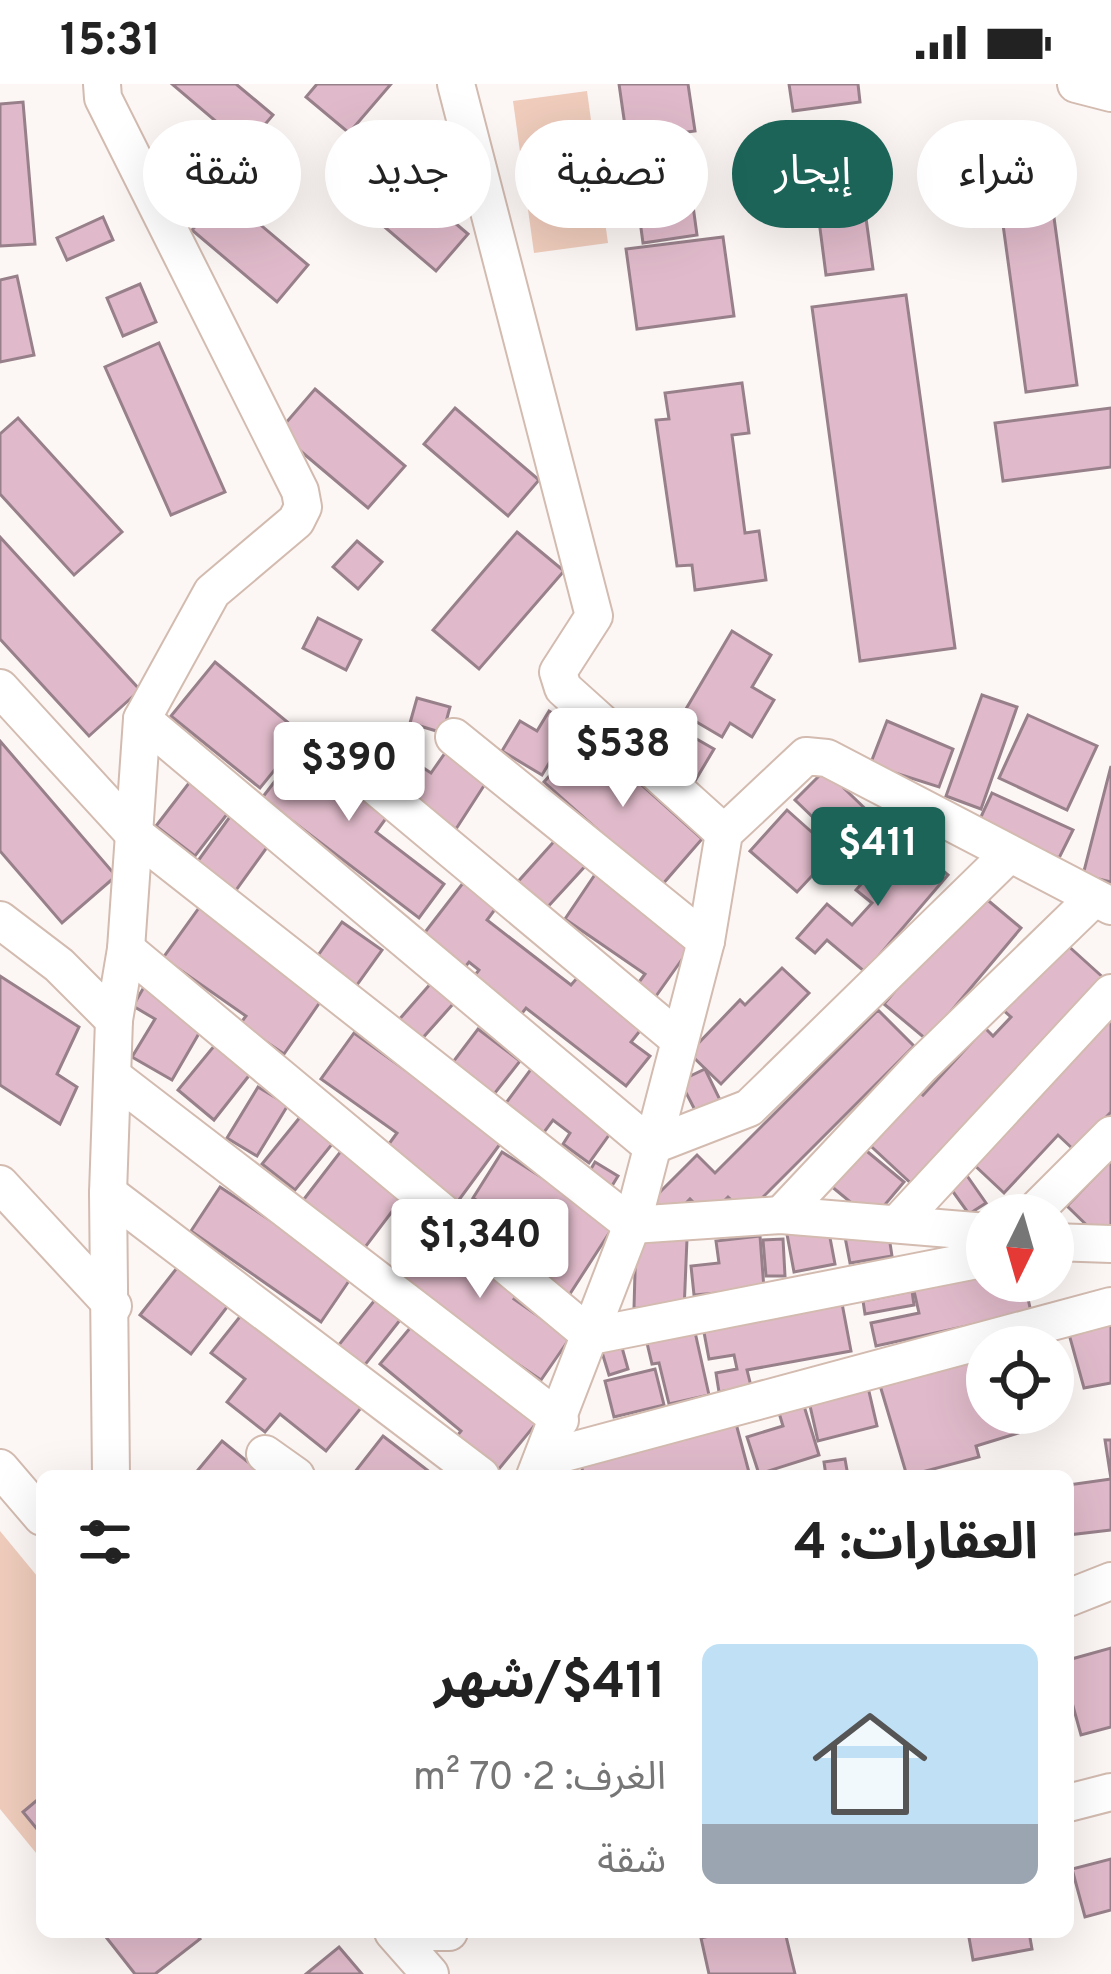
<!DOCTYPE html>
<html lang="ar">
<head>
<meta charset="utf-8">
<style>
  :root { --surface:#fff; --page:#f6f6f6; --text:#222; --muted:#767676; --accent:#1d6458 }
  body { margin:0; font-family:Overpass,"Noto Sans Arabic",sans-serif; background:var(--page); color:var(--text); direction:rtl; height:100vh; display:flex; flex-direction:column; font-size:45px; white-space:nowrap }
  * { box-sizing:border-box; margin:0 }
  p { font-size:39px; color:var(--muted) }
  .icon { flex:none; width:66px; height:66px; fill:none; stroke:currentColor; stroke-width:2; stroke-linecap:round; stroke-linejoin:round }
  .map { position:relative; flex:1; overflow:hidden; direction:ltr }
  .panel { position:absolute; left:36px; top:1386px; width:1038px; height:468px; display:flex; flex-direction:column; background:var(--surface); border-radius:18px; box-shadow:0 12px 48px #0002; direction:rtl }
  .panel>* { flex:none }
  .top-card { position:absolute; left:36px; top:36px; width:1041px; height:108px; direction:rtl; display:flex; gap:24px }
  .needle { width:78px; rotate:185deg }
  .fabs { position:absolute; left:966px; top:1110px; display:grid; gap:24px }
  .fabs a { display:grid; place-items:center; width:108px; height:108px; border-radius:50%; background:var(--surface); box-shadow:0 12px 48px #0002; font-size:60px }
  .price { position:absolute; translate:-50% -102px; padding:0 27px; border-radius:12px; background:#fff; color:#222; font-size:39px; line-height:78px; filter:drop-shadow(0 3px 6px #0008) }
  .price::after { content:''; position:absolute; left:50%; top:72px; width:36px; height:27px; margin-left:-18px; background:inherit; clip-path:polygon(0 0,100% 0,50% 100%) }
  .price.active { background:var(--accent); color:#fff }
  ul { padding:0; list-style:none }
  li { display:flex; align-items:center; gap:36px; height:300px; padding:0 36px }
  li span { display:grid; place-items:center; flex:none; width:336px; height:240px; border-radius:18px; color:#555 }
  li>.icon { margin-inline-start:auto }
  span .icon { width:144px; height:144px; fill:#fffc; stroke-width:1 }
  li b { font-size:51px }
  h2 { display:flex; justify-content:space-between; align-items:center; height:144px; padding:0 36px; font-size:51px }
  .chip { padding:0 42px; border-radius:54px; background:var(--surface); box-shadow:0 12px 48px #0002; font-size:42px; line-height:108px }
  .chip.active { background:var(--accent); color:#fff }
  .status { display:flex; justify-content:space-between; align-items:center; height:84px; padding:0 60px; background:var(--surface); direction:ltr }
  .status svg { height:33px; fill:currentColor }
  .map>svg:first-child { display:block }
  .green { fill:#efccbc }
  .building { fill:#e0baca; stroke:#98808a; stroke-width:3 }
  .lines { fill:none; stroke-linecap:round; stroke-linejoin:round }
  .street-casing { stroke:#d3bbb0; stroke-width:40 }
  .street { stroke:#fff; stroke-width:36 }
</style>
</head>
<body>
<div class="status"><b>15:31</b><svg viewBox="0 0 49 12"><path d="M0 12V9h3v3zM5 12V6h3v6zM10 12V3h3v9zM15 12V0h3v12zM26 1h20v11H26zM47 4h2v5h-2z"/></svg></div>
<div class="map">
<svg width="1111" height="1890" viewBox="0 0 1111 1890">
  <rect width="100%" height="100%" fill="#fcf7f5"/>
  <g class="green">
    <path d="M587 7 608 159 534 169 513 17Z"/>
    <path d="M0 1447 42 1498 41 1775 0 1725Z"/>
  </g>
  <g class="building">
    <path d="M172 0H236L273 31 246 63Z"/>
    <path d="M317 0H391L349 49 306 13Z"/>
    <path d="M619 0H688L695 47 627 56Z"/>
    <path d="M789 0H858L860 18 793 27Z"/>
    <path d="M23 18 35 160 0 162V20Z"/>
    <path d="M684 56 697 151 643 159 630 63Z"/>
    <path d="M858 76 873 185 826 191 812 82Z"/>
    <path d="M383 78 468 150 436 187 352 115Z"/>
    <path d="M1048 90 1077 301 1026 308 997 97Z"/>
    <path d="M224 110 308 181 277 218 192 146Z"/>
    <path d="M103 133 113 156 67 176 57 154Z"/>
    <path d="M723 153 734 232 637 245 626 165Z"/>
    <path d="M17 192 34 271 0 278V196Z"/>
    <path d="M140 200 156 238 123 252 107 214Z"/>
    <path d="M906 211 955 564 860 577 812 223Z"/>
    <path d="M159 259 225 408 171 431 105 283Z"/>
    <path d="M742 299 749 349 732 351 745 449 759 447 766 496 695 506 692 481 677 482 656 336 669 335 665 309Z"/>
    <path d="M315 305 405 382 368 424 278 348Z"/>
    <path d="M455 324 539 396 508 432 424 360Z"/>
    <path d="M1111 324V383L1003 397 995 339Z"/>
    <path d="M18 334 122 448 74 491 0 410V350Z"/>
    <path d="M517 448 564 487 479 585 433 546Z"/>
    <path d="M0 453 140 606 89 652 0 555Z"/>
    <path d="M357 457 382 478 358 505 333 483Z"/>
    <path d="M318 534 361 556 346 586 303 564Z"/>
    <path d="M732 547 771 571 752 603 774 616 752 653 730 639 722 653 683 630Z"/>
    <path d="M215 578 303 651 260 704 171 632Z"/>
    <path d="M982 611 1017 623 981 725 946 712Z"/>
    <path d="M417 614 450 623 443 649 410 639Z"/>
    <path d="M549 627 572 641 542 691 502 667 520 637 537 647Z"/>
    <path d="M1028 631 1097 662 1067 726 999 694Z"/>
    <path d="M887 637 953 665 939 703 870 681Z"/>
    <path d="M667 638 714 665 695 697 648 670Z"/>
    <path d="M311 650 390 729 376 748 444 800 419 834 262 714Z"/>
    <path d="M586 651 702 755 661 802 544 698Z"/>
    <path d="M0 657 116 792 62 839 0 767Z"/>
    <path d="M383 657 431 689 445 669 487 697 456 745 365 685Z"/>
    <path d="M1111 682V798L1083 791Z"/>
    <path d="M825 686 880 739 850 769 795 716Z"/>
    <path d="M192 695 231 725 195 772 156 742Z"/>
    <path d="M992 709 1073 746 1059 774 979 737Z"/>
    <path d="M787 726 834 768 797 808 750 767Z"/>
    <path d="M234 727 273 755 234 809 195 781Z"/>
    <path d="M558 753 588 779 544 827 515 801Z"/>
    <path d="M914 762 948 791 865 888 827 856 815 869 797 854 827 820 852 841 872 819 856 806 888 769 899 779Z"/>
    <path d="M596 789 695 857 649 922 631 909 645 890 565 835Z"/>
    <path d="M463 799 496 824 487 836 571 901 578 893 643 943 631 958 650 972 626 1002 526 924 516 937 468 900 479 886 469 878 461 888 419 856Z"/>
    <path d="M978 808 1021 844 927 956 884 920Z"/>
    <path d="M201 821 327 908 284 970 240 940 246 932 163 874Z"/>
    <path d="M342 838 382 866 354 905 314 877Z"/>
    <path d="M1065 859 1107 897 916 1104 861 1053 911 999 923 1011 985 944 993 952 1011 933 1003 926Z"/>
    <path d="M782 884 809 909 721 1000 689 969 740 916 745 921Z"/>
    <path d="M439 890 462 910 419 958 397 938Z"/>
    <path d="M0 892 79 943 57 990 77 1003 60 1040 0 1001Z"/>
    <path d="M144 903 205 939 172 996 132 973 155 935 133 922Z"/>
    <path d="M878 926 914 962 746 1130 728 1113 708 1133 690 1115 668 1138 649 1119 697 1071 715 1089Z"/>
    <path d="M1111 930V1028L1074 1066 1058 1051 1004 1109 971 1078Z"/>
    <path d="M478 945 520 977 491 1014 450 982Z"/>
    <path d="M354 949 503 1056 456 1120 383 1068 397 1049 321 995Z"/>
    <path d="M219 956 255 984 214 1036 178 1006Z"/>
    <path d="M537 977 619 1037 589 1079 563 1060 570 1049 553 1036 539 1055 500 1027Z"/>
    <path d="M705 985 722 1020 698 1032 680 997Z"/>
    <path d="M258 1003 288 1021 257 1072 227 1054Z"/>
    <path d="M301 1032 333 1059 295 1106 262 1080Z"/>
    <path d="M863 1064 904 1098 872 1136 831 1102Z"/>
    <path d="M341 1067 403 1113 363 1166 301 1119Z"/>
    <path d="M502 1068 615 1140 566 1216 541 1201 561 1170 473 1114Z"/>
    <path d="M1111 1076V1149L1103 1157 1067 1122Z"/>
    <path d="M595 1078 618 1092 607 1110 584 1097Z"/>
    <path d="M963 1086 986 1119 969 1130 946 1098Z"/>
    <path d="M220 1103 353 1191 321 1238 191 1147Z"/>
    <path d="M827 1138 835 1180 794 1188 786 1145Z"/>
    <path d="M446 1146 524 1199 514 1215 570 1254 541 1296 388 1192 414 1155 432 1167Z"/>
    <path d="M888 1146 892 1172 850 1179 845 1153Z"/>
    <path d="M760 1152 764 1205 694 1211 691 1182 719 1179 716 1157Z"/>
    <path d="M636 1153 687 1155 684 1227 634 1224Z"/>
    <path d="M783 1155 785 1192H766L763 1156Z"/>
    <path d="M184 1175 234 1214 191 1270 140 1231Z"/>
    <path d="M987 1181V1197H1024L1031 1228 876 1262 871 1239 919 1229 912 1198Z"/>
    <path d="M912 1207 914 1221 865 1230 863 1217Z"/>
    <path d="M378 1212 404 1231 364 1282 338 1262Z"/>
    <path d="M841 1214 851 1267 747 1286 751 1302 719 1308 716 1289 737 1285 734 1271 709 1275 703 1243Z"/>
    <path d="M246 1225 365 1319 326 1367 280 1330 265 1348 227 1318 245 1295 211 1269Z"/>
    <path d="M421 1231 539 1336 494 1391 453 1357 461 1347 380 1280Z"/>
    <path d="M1111 1234V1299L1084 1304 1067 1243Z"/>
    <path d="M695 1248 709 1311 669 1320 659 1279 652 1280 647 1259Z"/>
    <path d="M621 1260 628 1285 609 1291 601 1265Z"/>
    <path d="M987 1273V1329H1045L1048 1340 976 1362 979 1373 907 1392 879 1298Z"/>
    <path d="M655 1285 664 1321 614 1333 605 1297Z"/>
    <path d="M867 1299 877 1342 818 1357 808 1313Z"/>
    <path d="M801 1312 819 1371 759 1390 747 1353 783 1342 776 1319Z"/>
    <path d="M734 1332 750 1392H584L579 1374Z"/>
    <path d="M383 1352 435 1392 354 1389Z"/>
    <path d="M1105 1356H1111V1446L1068 1451V1401L1111 1395Z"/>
    <path d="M222 1357 265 1392H193Z"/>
    <path d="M845 1375 848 1392H826L824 1378Z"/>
    <path d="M1111 1564V1643L1081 1651 1073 1622 1068 1623V1576Z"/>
    <path d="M42 1712V1751L23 1728Z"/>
    <path d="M1111 1775V1826L1085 1833 1072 1785Z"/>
    <path d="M102 1848H195L200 1855 155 1890H135Z"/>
    <path d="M725 1848H785L795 1890H709L701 1854Z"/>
    <path d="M968 1848H1029L1032 1865 973 1876Z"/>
    <path d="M339 1863 362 1890H306Z"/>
  </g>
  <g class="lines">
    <g class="street-casing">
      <g id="street">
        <path d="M102 0 103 14 300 407 303 423 296 437 212 508 142 635 126 865 114 936 108 1109 111 1392"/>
        <path d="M456 0 594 532 558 588 563 604 724 749"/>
        <path d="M1076 0 1111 9"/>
        <path d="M0 604 132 748 632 1141 781 1131 987 1148"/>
        <path d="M142 635 651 1062 749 1024 1007 772"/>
        <path d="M454 653 706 857"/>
        <path d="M325 660 677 954"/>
        <path d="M0 836 59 881 114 936"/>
        <path d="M126 865 591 1252 987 1174"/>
        <path d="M115 994 560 1336"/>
        <path d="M0 1100 113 1222"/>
        <path d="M108 1109 481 1392"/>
        <path d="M781 1131 922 981 1094 814"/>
        <path d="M1031 1131 1111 1051"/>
        <path d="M898 1139 1111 909"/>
        <path d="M1053 1158 1111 1160"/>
        <path d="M265 1370 296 1392"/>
        <path d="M542 1375 1111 1222"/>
        <path d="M0 1384 42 1433"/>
        <path d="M535 1392 632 1141 706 857 724 749 806 672 827 674 1111 822"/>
        <path d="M1068 1514 1111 1497"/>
        <path d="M1068 1719 1111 1708"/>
        <path d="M393 1848 430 1890"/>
        <path d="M415 1848H449"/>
      </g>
    </g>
    <use href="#street" class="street"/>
  </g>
</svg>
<div class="fabs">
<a><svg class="needle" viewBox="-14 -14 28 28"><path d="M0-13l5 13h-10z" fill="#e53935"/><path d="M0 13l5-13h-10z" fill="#767676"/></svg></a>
<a><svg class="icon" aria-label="locate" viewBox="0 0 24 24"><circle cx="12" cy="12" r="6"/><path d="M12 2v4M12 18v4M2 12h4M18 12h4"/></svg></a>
</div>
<b class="price" style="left:623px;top:726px">$538</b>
<b class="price" style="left:349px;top:740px">$390</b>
<b class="price active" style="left:878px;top:825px">$411</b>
<b class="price" style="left:480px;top:1217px">$1,340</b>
<div class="top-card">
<a class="chip">شراء</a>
<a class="chip active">إيجار</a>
<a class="chip">تصفية</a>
<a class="chip">جديد</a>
<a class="chip">شقة</a>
</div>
<section class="panel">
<h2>العقارات: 4<svg class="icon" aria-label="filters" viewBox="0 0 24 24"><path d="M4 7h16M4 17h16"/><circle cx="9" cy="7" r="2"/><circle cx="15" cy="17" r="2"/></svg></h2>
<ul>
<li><span style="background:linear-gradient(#bfe0f5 75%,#9aa5b1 0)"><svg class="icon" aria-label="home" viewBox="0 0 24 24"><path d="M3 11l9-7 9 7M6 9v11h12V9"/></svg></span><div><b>$411/شهر</b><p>الغرف: 2 · 70 m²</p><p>شقة</p></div></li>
</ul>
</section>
</div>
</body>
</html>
